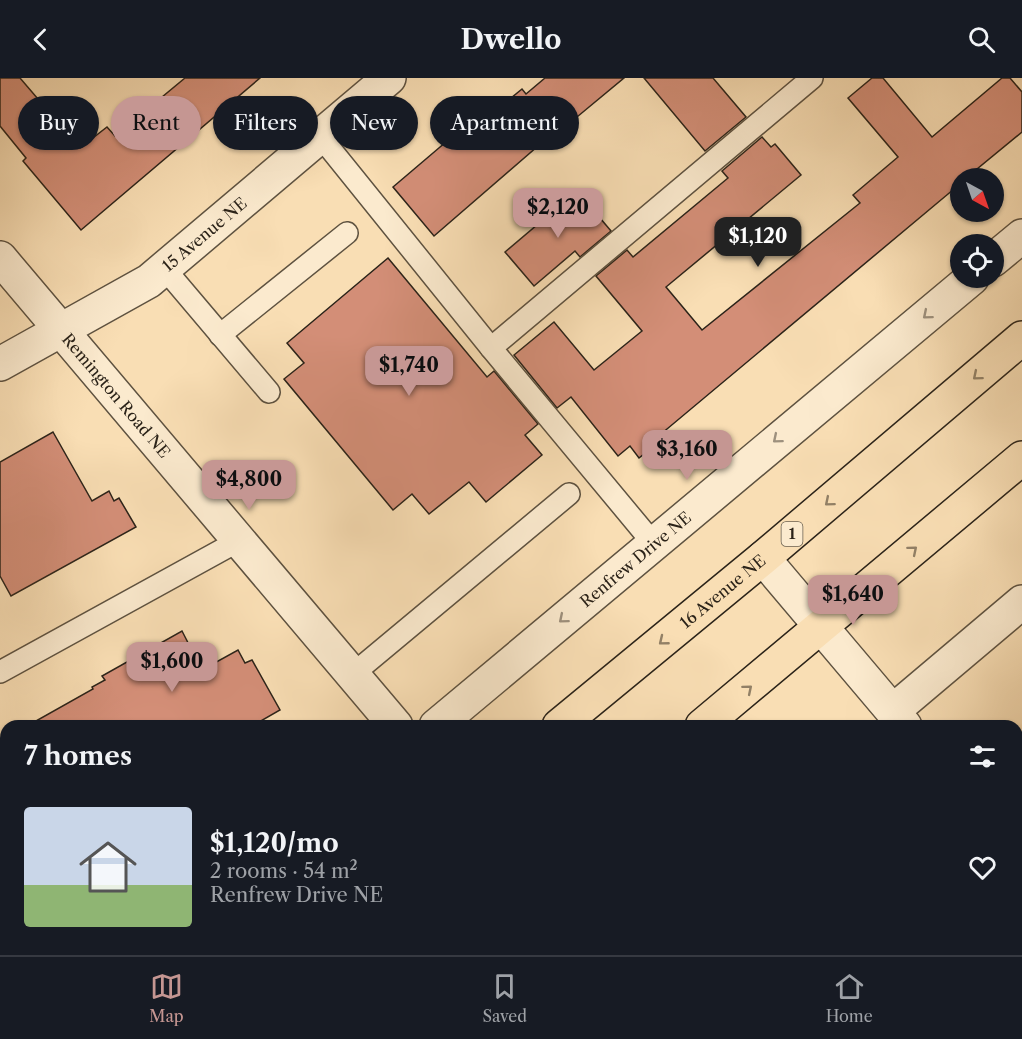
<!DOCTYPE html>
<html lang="en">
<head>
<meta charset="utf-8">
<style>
  :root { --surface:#171b24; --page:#20242c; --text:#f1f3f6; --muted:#9ea1a6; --line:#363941; --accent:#c59692 }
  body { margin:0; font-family:"Libre Caslon Text",serif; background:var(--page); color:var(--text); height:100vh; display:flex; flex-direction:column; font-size:22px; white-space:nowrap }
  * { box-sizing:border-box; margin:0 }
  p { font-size:20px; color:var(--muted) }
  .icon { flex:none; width:33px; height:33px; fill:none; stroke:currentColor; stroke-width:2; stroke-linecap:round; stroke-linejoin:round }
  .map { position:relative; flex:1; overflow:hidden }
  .side { position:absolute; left:0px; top:642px; width:1023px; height:236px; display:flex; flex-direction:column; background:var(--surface); border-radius:18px 18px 0 0; box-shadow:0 2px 4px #0004 }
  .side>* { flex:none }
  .guide { position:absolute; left:18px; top:18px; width:600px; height:54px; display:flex; gap:12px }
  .needle { width:39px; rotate:140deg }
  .fabs { position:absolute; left:950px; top:90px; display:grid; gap:12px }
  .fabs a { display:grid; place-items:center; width:54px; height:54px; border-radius:50%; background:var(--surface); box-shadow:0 2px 4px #0004; font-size:30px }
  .price { position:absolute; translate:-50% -51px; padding:0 14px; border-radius:12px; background:var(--accent); color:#111; font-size:20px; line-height:39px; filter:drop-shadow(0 2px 3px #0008) }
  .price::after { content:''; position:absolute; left:50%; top:36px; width:18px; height:14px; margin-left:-9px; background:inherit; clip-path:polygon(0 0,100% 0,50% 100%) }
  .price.on { background:#222; color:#fff }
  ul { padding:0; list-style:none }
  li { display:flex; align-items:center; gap:18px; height:150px; padding:0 24px }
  li span { display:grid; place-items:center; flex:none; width:168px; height:120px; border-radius:6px; color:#555 }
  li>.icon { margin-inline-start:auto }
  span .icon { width:72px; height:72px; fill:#fffc; stroke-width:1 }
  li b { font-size:26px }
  h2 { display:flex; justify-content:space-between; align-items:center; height:72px; padding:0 24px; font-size:26px }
  .tag { padding:0 21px; border-radius:27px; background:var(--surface); box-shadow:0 2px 4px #0004; font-size:21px; line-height:54px }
  .tag.on { background:var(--accent); color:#111 }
  header { display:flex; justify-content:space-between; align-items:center; height:78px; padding:0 24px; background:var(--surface); font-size:27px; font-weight:700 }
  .dock { display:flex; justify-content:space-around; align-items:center; height:84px; border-top:2px solid var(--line); background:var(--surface); font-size:16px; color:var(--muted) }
  .dock a { display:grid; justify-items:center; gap:3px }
  .dock .on { color:var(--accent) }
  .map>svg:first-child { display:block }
  .building { fill:#d38e77; stroke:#2b2319; stroke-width:1.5 }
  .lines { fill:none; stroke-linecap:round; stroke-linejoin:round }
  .lane-casing { stroke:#5e5240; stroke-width:24 }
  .street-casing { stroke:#5e5240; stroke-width:36 }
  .highway-casing { stroke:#2b2319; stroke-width:36 }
  .lane { stroke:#fbeace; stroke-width:21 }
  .street { stroke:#fbeace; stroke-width:33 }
  .highway { stroke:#f9deb4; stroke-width:33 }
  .oneway { stroke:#9d907d }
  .oneway2 { stroke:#928066 }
  .labels { text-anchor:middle; stroke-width:4.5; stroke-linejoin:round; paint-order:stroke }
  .shield { fill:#fbeace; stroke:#695f4f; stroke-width:1.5 }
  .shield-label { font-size:15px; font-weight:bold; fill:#2b2319 }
  .street-label { font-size:16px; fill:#2b2319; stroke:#fbeace }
</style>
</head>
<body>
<header><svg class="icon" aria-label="back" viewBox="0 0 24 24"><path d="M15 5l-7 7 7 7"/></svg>Dwello<svg class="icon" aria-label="search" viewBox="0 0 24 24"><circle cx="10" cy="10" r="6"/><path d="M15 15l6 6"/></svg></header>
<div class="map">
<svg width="1022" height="877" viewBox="0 0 1022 877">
  <rect width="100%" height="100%" fill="#f9deb4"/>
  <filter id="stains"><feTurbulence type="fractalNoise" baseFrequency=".00333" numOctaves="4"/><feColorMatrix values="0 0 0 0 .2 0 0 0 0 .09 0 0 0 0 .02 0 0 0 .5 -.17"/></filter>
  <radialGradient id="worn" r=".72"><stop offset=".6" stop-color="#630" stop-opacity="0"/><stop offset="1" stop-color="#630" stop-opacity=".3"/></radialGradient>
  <g class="building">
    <path d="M0 0H20L80 70 107 49 115 58 185 0H260L81 152 23 83 26 80 0 48Z"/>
    <path d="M545 0H624L577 39 575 36 434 158 393 109 453 58 458 64 522 11 526 16Z"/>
    <path d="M644 0H713L746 39 705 73Z"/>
    <path d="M872 0H883L932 59 1002 0H1010L1022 14V54L966 100H960V106L661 356 664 360 639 380 630 368 618 378 571 319 557 330 514 277 554 244 594 292 642 253 596 198 627 172 633 179 728 100 722 93 762 59 771 69 775 66 801 97 666 209 702 252 860 125 853 117 898 79 848 20Z"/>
    <path d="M577 113 611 153 580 179 575 173 534 208 505 174Z"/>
    <path d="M388 180 487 299 494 293 538 346 525 357 542 377 486 424 469 404 429 436 412 416 393 432 284 301 304 285 287 265Z"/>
    <path d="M53 354 92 423 109 413 114 423 119 420 136 449 11 518 0 498V384Z"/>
    <path d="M182 553 202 592 238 572 245 585 252 582 280 632 252 648H27L93 611 92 609 105 602 102 598Z"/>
  </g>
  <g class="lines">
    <g class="lane-casing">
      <g id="lane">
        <path d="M320 58 491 270 653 465"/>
        <path d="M164 190 269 314"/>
        <path d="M220 257 347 155"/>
        <path d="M491 270 812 0"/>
        <path d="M0 594 240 462"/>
        <path d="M353 596 569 416"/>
      </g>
    </g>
    <g class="street-casing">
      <g id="street">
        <path id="s1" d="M0 180 396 648"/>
        <path d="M993 182 1022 158"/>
        <path id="s2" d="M0 286 149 203 389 0"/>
        <path d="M763 480 905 648"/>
        <path d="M893 633 1022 524"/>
        <path id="s3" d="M436 648 972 200"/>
        <path d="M1017 779 1022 785"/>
        <path d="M39 877 49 872"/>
      </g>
    </g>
    <g class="highway-casing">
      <g id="highway">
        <path id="s4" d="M559 648 763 480 1022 260"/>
        <path d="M702 648 1022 380"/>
        <path d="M281 877 288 872"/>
        <path d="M425 877 432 872"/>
      </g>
    </g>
    <use href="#lane" class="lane"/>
    <use href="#street" class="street"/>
    <use href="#highway" class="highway"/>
  </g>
  <defs><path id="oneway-chevron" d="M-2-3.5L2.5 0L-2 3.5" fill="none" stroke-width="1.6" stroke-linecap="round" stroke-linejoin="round" transform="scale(1.5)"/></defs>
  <g class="oneway">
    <use href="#oneway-chevron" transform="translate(927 237) rotate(140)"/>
    <use href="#oneway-chevron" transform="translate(777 361) rotate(140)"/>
    <use href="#oneway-chevron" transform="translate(563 541) rotate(140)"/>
  </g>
  <g class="oneway2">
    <use href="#oneway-chevron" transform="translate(977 298) rotate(140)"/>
    <use href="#oneway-chevron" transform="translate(829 424) rotate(140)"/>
    <use href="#oneway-chevron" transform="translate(913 472) rotate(-40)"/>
    <use href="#oneway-chevron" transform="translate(663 563) rotate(141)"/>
    <use href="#oneway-chevron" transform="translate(748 611) rotate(-40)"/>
  </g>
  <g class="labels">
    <rect class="shield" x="781.5" y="444" width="21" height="24" rx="4.5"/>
    <g class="shield-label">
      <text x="792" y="461">1</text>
    </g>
    <g class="street-label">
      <text dy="6" stroke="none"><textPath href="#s2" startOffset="243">15 Avenue NE</textPath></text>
      <text dy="6" stroke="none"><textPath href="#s1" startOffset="180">Remington Road NE</textPath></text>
      <text dy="6" stroke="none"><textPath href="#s3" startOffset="260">Renfrew Drive NE</textPath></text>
      <text dy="6" stroke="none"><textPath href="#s4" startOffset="212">16 Avenue NE</textPath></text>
    </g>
  </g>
  <rect width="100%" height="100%" filter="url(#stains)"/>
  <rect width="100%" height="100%" fill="url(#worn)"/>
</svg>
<div class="fabs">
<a><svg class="needle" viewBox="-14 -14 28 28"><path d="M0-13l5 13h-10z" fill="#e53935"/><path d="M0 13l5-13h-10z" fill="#9ea1a6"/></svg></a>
<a><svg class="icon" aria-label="locate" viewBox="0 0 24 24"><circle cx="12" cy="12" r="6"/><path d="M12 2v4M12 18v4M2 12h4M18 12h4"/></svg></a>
</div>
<b class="price" style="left:558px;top:161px">$2,120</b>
<b class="price on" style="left:758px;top:190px">$1,120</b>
<b class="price" style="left:409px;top:319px">$1,740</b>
<b class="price" style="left:687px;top:403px">$3,160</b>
<b class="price" style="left:249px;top:433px">$4,800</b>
<b class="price" style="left:853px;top:548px">$1,640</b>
<b class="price" style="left:172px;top:615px">$1,600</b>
<div class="guide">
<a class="tag">Buy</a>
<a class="tag on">Rent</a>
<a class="tag">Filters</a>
<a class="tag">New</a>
<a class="tag">Apartment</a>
</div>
<section class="side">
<h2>7 homes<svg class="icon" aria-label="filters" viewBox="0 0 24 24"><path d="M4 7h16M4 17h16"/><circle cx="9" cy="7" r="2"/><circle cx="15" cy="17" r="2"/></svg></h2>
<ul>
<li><span style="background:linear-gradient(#c9d6e8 65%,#8fb573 0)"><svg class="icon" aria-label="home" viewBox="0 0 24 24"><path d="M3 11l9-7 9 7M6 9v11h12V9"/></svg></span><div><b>$1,120/mo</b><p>2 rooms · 54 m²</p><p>Renfrew Drive NE</p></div><svg class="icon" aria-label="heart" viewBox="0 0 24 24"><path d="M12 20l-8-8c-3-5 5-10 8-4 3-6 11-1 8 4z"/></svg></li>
</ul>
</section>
</div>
<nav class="dock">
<a class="on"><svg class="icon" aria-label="map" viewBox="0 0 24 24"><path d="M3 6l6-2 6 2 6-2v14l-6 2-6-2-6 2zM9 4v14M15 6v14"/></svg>Map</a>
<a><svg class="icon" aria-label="saved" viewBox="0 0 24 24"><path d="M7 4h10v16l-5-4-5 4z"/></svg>Saved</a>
<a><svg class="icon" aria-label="home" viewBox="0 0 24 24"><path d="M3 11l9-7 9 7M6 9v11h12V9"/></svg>Home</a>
</nav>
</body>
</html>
